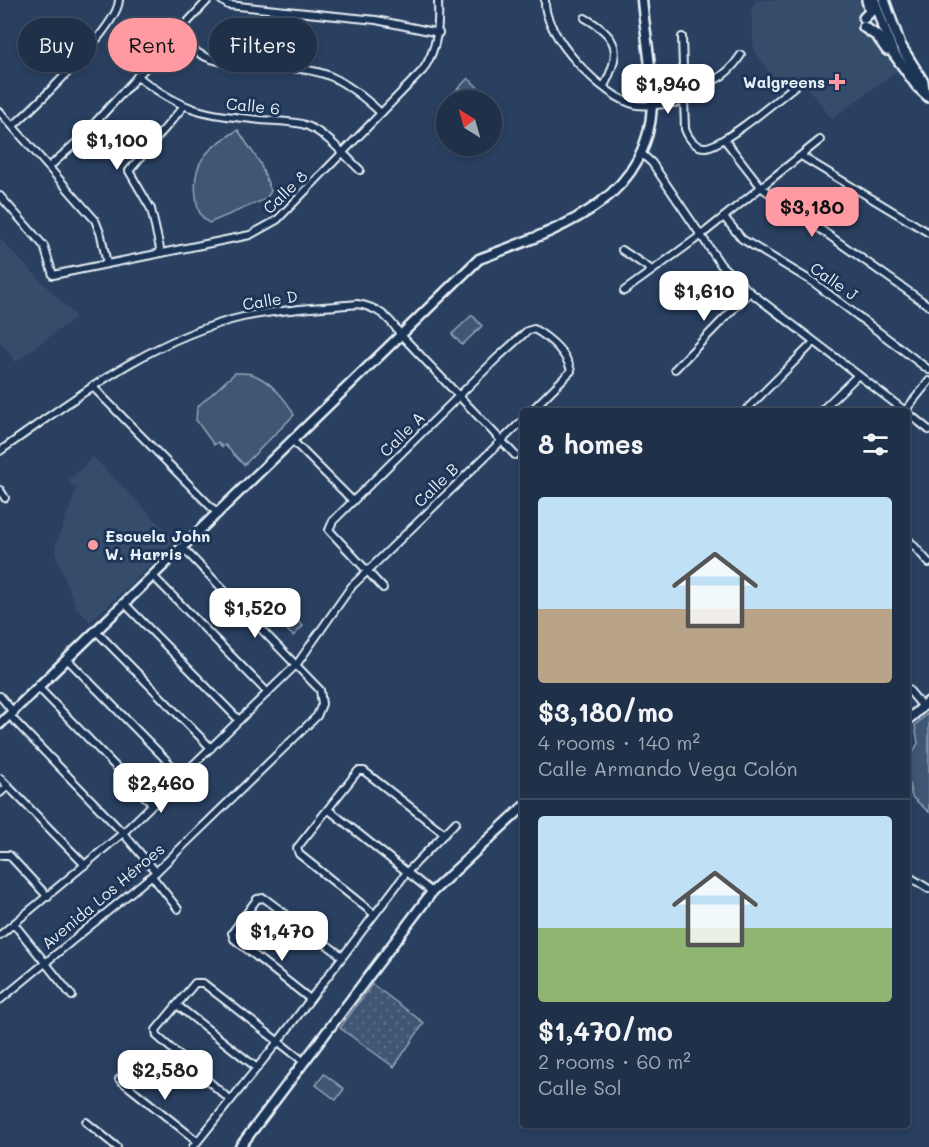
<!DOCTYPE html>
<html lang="en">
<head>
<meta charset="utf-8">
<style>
  :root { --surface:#1f3049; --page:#273850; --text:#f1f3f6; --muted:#a1a9b4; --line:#3c4b61; --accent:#ff9aa2 }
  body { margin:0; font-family:Mali,sans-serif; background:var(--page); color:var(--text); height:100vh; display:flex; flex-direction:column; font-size:22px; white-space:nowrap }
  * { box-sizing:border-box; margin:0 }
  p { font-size:20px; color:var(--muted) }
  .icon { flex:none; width:33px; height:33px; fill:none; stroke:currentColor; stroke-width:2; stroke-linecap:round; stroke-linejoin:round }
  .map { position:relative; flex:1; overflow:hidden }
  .sheet { position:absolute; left:520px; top:408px; width:390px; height:720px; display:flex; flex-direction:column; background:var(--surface); border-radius:6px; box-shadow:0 3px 9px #0003,0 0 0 2px var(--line) }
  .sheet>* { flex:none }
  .top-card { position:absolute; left:18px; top:18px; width:412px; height:54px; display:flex; gap:12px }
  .needle { width:39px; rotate:323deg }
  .buttons { position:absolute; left:436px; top:90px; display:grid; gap:12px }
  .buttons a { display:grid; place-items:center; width:66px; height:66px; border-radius:50%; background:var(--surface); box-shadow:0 3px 9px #0003,0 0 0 2px var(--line); font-size:30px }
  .price { position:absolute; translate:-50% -51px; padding:0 14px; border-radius:12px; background:#fff; color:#222; font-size:20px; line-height:39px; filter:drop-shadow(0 2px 3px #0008) }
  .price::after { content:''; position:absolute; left:50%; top:36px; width:18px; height:14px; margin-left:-9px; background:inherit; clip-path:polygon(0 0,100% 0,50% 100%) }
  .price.active { background:var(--accent); color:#111 }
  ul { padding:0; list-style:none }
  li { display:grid; align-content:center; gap:12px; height:318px; padding:0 18px }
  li+li { border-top:2px solid var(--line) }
  li span { display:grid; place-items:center; height:186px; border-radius:6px; color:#555 }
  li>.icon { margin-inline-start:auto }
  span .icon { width:108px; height:108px; fill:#fffc; stroke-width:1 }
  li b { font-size:26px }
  h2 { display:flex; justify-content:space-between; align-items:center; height:72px; padding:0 18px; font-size:26px }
  .pill { padding:0 21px; border-radius:27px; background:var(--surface); box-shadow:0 3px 9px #0003,0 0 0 2px var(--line); font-size:21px; line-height:54px }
  .pill.active { background:var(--accent); color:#111 }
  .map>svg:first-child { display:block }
  .built { fill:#364d6b }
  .grass { fill:url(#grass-dots); stroke:#94a4b6; stroke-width:1.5 }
  .pitch { fill:#415774; stroke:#94a4b6; stroke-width:1.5 }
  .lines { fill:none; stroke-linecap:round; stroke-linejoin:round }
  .street-casing { stroke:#e8f1f8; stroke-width:10 }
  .secondary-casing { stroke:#e8f1f8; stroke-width:13 }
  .primary-casing { stroke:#e8f1f8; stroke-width:14 }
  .street { stroke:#1d3557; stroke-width:6 }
  .secondary { stroke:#1d3557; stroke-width:8 }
  .primary { stroke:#1d3557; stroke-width:9 }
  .poi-dot { fill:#ff9aa2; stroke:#1d3557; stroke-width:2 }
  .labels { text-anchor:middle; stroke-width:6; stroke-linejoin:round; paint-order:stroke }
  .poi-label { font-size:16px; font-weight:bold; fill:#e8f1f8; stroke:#1d3557; text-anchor:end }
  .street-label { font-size:16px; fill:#e8f1f8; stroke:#1d3557 }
</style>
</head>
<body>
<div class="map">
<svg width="929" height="1147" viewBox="0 0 929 1147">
  <defs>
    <pattern id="grass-dots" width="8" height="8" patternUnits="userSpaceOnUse" patternTransform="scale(1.5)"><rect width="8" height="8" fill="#415774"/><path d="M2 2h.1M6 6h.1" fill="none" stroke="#5c7089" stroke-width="1.8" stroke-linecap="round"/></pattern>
  </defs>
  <rect width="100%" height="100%" fill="#294061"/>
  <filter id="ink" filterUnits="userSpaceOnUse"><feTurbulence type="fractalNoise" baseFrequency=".0167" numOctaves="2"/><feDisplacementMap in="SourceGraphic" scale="12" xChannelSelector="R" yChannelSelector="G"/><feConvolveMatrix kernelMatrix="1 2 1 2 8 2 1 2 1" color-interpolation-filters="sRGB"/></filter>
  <g filter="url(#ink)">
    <g class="built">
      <path d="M757 0H868L876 28 899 69 832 119 800 77 786 86 772 77 754 49 751 9Z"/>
      <path d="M0 239 76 317 16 362 0 341Z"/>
      <path d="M93 457 176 541 90 622 76 607 56 556V544L77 489 68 481Z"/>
    </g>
    <path class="grass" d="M372 984 424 1023 394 1067 340 1028Z"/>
    <g class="pitch">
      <path d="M468 78 491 100H451L449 98Z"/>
      <path d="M238 130 260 163 271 191 266 199 209 223C198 215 197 207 196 195 191 160 211 146 238 130Z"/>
      <path d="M472 315 482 326 462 345 452 334Z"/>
      <path d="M235 373C241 373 249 372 254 375 270 381 288 401 294 415L244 465 225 445 222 447 218 442 214 445 196 420 197 407Z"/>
      <path d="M283 606 303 626 293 636 273 616Z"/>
      <path d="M929 712V812L912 797 908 780V762L918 743 915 725Z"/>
      <path d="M324 1074 344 1089 336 1100 316 1085Z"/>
    </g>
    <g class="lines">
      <g class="street-casing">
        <g id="street">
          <path d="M221 0 228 5 376 20 439 33"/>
          <path d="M545 0C542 34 604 99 637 105 651 107 669 103 683 102"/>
          <path d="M585 18C619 37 622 52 604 86"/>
          <path d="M175 34C183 40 191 49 200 54 232 73 294 60 332 77 351 86 366 99 381 113"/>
          <path d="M682 37 685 129C688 137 694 147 705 147 723 147 784 94 801 81"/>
          <path d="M137 76C184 112 203 114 261 120 274 121 290 121 302 124 325 131 343 154 360 170"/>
          <path d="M683 86C710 86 726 78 741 55"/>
          <path d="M0 112 95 220 101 235 107 264"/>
          <path d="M13 126C35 106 119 26 119 0"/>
          <path d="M724 139 762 188 929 306"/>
          <path d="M641 153 652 163 721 265 750 292 905 411"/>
          <path d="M801 156 929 233"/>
          <path d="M49 167 79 140 208 0"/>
          <path d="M0 196 44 246 53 275 250 235 277 220 423 70C438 47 439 27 438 0"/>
          <path d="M724 217 742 239 813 282 929 370"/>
          <path d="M622 250 652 270"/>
          <path d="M161 253 151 209 129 171 183 107"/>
          <path d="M624 291 700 236 820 140"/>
          <path d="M675 369 750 292"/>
          <path d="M92 386 218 514"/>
          <path d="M745 411 814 342"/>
          <path d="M821 411 858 375"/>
          <path d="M905 411 929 381"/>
          <path d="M908 413 929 430"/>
          <path d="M292 440 353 501"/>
          <path d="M0 451C76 398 151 338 243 317 281 309 319 308 357 304 377 307 389 317 400 334L515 455"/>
          <path d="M0 490 5 498"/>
          <path d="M908 539 929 563"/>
          <path d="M154 577 268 693"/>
          <path d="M383 588 329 530 333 521 497 358 527 331 534 329C550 338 567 353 571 371L531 411"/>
          <path d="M125 604 239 720"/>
          <path d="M97 632 211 748"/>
          <path d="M68 660 182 776"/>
          <path d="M39 688 153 805"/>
          <path d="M908 689 923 707"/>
          <path d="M0 696 14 713"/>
          <path d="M10 716 123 833 156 872"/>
          <path d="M0 778 85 865"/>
          <path d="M0 793 8 786"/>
          <path d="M329 810 432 892"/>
          <path d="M0 855H9L48 897"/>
          <path d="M152 876 178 909"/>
          <path d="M908 876 929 889"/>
          <path d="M374 914 299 854 297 848 358 771H364L445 834"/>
          <path d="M14 924 72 996"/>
          <path d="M0 935 123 833 297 664 351 587 524 419"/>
          <path d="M310 999 234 939 232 933 257 899 264 898 342 956"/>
          <path d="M0 1000 156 872 317 716 322 704 320 690 183 548"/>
          <path d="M177 1005 257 1068"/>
          <path d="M119 1079 197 1141"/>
          <path d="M229 1099 157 1036 156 1030 195 983H203L303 1061"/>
          <path d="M86 1122 117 1147"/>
          <path d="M193 1147 277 1043 407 872 456 822"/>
        </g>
      </g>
      <g class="secondary-casing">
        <g id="secondary">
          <path d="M908 720 929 701"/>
          <path d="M0 724 479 259C555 230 647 204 652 106 653 71 645 34 642 0"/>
          <path d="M240 1147 432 892 524 806"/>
        </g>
      </g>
      <g class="primary-casing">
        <g id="primary">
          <path d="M874 0 892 51 917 86 929 97"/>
          <path d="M884 0 900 45 923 82 924 90"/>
          <path d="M864 18 870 12 867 0"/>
          <path d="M864 27 877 36 887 50"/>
        </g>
      </g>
      <use href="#street" class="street"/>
      <use href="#secondary" class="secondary"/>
      <use href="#primary" class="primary"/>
    </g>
  </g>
  <g class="poi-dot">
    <path d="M834 73h6v6h6v6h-6v6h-6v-6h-6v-6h6z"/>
    <circle cx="93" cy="545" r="6"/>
  </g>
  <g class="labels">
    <g class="poi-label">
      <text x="825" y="88">Walgreens</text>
      <text x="105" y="542" text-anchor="start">Escuela John<tspan x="105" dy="18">W. Harris</tspan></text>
    </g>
    <g class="street-label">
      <text transform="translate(253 106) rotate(6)" y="6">Calle 6</text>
      <text transform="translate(285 192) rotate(-44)" y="6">Calle 8</text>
      <text transform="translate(834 281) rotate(35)" y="6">Calle J</text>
      <text transform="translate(270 300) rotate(-9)" y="6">Calle D</text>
      <text transform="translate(402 434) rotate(-45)" y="6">Calle A</text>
      <text transform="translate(436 485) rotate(-44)" y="6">Calle B</text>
      <text transform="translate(103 896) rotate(-40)" y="6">Avenida Los Héroes</text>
    </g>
  </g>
</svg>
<div class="buttons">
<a><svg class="needle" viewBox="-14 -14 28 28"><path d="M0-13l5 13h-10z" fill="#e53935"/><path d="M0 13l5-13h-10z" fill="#a1a9b4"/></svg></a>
</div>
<b class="price" style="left:668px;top:115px">$1,940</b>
<b class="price" style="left:117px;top:171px">$1,100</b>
<b class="price active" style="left:812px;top:238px">$3,180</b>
<b class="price" style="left:704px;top:322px">$1,610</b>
<b class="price" style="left:255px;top:639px">$1,520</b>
<b class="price" style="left:161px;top:814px">$2,460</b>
<b class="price" style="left:282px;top:962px">$1,470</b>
<b class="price" style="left:165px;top:1101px">$2,580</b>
<div class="top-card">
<a class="pill">Buy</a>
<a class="pill active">Rent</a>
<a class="pill">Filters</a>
</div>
<section class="sheet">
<h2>8 homes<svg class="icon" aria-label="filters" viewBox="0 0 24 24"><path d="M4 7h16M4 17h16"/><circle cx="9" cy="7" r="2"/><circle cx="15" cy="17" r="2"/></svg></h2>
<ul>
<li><span style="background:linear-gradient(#bfe0f5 60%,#b9a48a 0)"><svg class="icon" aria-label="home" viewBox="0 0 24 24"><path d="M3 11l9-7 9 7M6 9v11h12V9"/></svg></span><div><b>$3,180/mo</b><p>4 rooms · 140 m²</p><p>Calle Armando Vega Colón</p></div></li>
<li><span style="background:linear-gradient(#bfe0f5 60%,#8fb573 0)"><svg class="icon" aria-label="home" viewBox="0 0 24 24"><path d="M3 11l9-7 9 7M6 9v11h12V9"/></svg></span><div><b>$1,470/mo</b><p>2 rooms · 60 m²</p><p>Calle Sol</p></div></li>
</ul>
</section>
</div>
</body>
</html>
